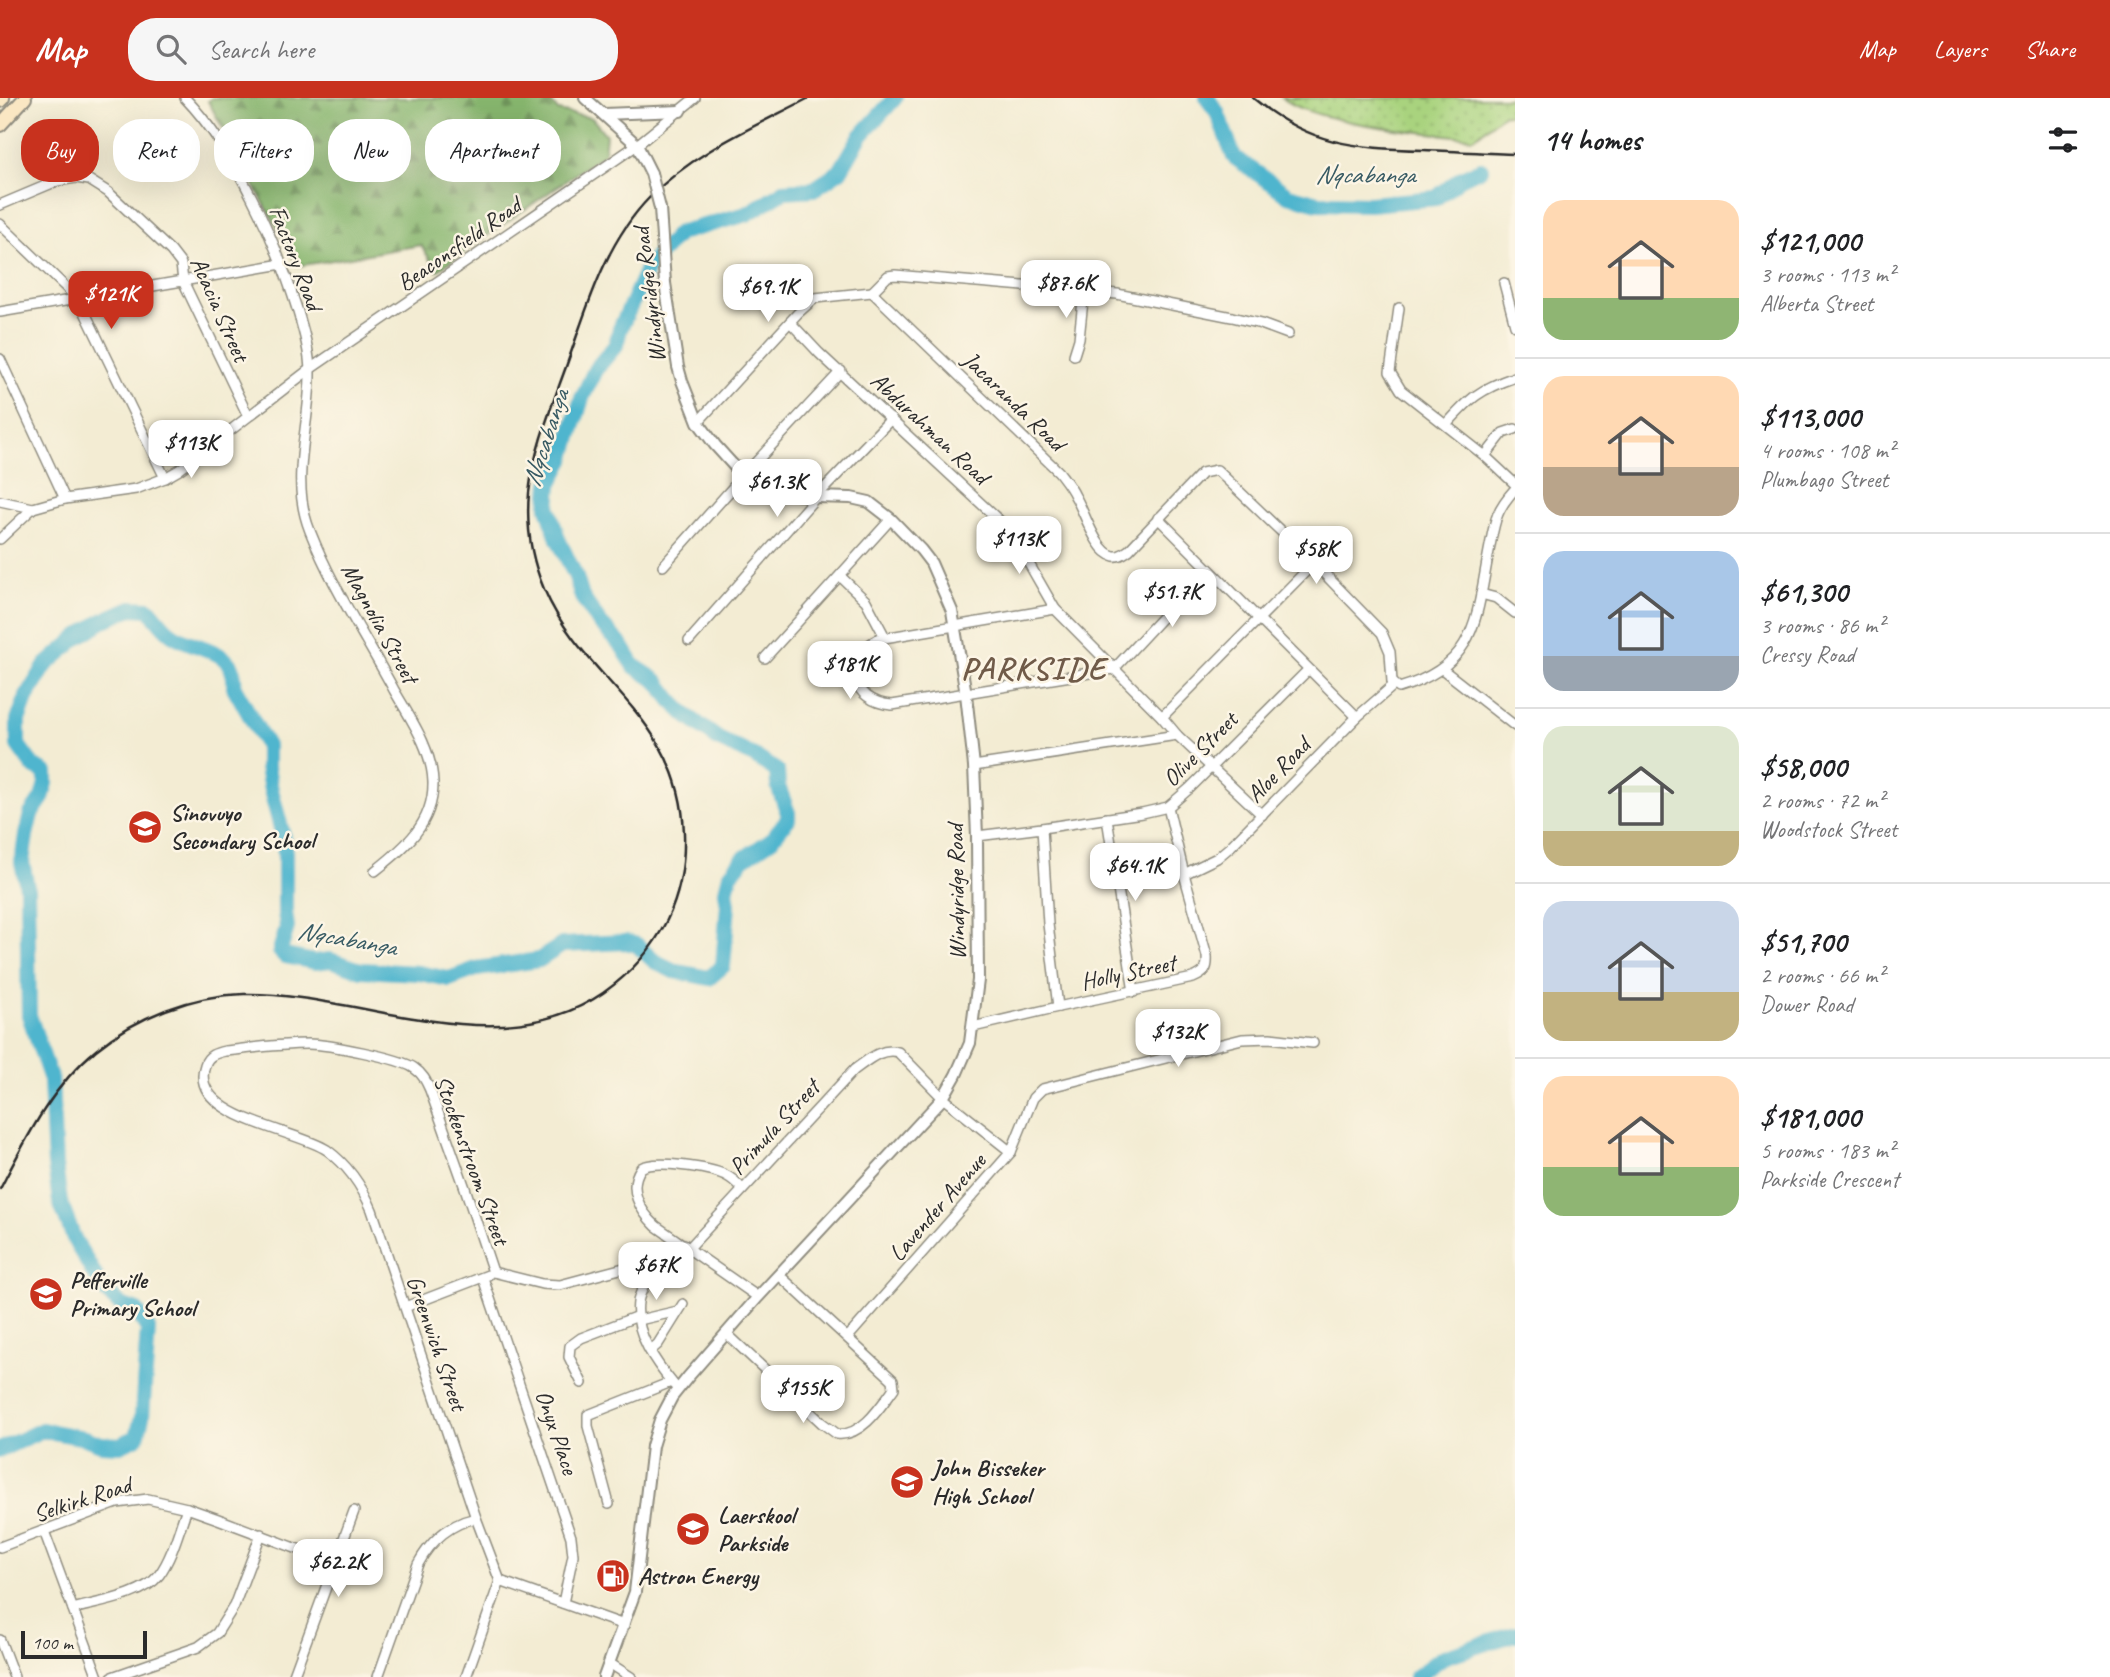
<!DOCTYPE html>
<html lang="en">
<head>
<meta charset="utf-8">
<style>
  :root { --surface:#fff; --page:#f6f6f6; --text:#202124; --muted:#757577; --line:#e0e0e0; --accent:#c8321e }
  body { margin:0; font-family:Caveat,sans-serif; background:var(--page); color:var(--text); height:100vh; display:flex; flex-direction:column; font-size:26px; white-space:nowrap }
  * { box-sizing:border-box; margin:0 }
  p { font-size:23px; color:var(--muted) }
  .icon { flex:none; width:38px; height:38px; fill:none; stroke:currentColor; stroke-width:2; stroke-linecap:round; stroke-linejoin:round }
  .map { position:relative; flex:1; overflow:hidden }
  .details { display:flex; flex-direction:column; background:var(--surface); width:595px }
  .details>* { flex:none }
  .hud { position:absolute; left:21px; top:21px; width:665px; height:63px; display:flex; gap:14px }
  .scale { position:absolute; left:21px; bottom:18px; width:126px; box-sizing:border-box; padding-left:7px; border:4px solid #2b2b2b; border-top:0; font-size:19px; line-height:24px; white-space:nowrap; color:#2b2b2b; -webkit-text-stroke:5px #fcf5e5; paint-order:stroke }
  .price { position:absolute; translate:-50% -60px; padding:0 16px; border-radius:14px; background:#fff; color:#222; font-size:23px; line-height:46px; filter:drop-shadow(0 2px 4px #0008) }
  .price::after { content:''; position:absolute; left:50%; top:42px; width:21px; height:16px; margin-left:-10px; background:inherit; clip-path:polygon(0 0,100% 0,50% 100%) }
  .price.current { background:var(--accent); color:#fff }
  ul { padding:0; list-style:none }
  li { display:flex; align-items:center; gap:21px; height:175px; padding:0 28px }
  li+li { border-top:2px solid var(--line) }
  li span { display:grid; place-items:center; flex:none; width:196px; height:140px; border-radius:21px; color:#555 }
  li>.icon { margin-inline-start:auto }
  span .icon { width:84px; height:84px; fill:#fffc; stroke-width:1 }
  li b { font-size:30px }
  h2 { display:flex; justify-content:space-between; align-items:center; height:84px; padding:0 28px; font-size:30px }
  .pill { padding:0 24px; border-radius:28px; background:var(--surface); box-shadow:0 7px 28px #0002; font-size:24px; line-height:63px }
  .pill.current { background:var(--accent); color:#fff }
  header { display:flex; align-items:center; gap:42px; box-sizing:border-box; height:98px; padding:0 35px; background:var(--accent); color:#fff }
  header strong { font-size:33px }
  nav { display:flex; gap:38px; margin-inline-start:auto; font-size:24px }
  .search { width:490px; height:63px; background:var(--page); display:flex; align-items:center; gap:18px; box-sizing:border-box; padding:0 24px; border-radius:28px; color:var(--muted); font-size:26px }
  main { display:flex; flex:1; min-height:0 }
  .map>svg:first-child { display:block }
  .grass { fill:url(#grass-dots); stroke:#6a7f54; stroke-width:2 }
  .forest { fill:url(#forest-firs); stroke:#58704c; stroke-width:2 }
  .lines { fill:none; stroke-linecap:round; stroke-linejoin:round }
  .river { stroke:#4fb5ce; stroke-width:16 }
  .minor-casing { stroke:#8f8c7f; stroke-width:12 }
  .tertiary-casing { stroke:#8f8c7f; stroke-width:14 }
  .secondary-casing { stroke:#8f8c7f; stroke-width:16 }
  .minor { stroke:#fff; stroke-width:9 }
  .tertiary { stroke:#fff; stroke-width:10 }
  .secondary { stroke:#fae7c3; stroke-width:12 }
  .rail { stroke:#2b2b2b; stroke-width:2.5 }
  .tertiary-bridge-casing { stroke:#8f8c7f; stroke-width:14; stroke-linecap:butt }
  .tertiary-bridge { stroke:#fff; stroke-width:10 }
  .labels { text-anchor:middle; stroke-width:5; stroke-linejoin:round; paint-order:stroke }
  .street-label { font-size:24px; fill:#2b2b2b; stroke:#fcf5e5 }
  .poi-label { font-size:24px; font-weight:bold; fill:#2b2b2b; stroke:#fcf5e5; text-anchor:start }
  .water-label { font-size:26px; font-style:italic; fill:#385b64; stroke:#fcf5e5 }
  .district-label { font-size:32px; font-weight:bold; letter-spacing:2px; fill:#705b49; stroke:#fcf5e5 }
</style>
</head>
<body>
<header>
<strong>Map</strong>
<div class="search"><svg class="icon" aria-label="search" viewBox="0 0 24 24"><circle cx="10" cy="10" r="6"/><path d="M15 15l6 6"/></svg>Search here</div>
<nav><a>Map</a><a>Layers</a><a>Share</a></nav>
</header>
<main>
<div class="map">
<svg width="1515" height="1579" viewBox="0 0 1515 1579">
  <defs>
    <pattern id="grass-dots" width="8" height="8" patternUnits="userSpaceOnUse" patternTransform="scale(1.75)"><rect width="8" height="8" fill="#a9d37e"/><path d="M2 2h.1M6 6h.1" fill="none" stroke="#92b56d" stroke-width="1.8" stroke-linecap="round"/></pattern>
    <pattern id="forest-firs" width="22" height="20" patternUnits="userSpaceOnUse" patternTransform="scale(1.75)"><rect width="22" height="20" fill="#86b56d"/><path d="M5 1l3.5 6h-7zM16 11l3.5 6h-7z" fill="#6e935a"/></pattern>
  </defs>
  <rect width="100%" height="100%" fill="#fcf5e5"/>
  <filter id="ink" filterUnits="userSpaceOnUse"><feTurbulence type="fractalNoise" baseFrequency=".0143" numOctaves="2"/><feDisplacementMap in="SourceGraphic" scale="14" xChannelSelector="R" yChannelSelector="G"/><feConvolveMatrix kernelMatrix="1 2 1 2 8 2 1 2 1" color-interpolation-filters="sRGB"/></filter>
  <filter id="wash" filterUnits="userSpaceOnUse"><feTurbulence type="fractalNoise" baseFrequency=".00686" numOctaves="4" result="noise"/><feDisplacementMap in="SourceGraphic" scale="28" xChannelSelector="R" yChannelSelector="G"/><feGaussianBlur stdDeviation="1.57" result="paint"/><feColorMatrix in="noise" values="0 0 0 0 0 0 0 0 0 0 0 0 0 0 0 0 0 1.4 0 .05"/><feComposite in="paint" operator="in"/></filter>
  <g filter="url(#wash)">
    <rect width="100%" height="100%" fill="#f3ecd3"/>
    <path class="grass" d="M1282 0H1515V17L1504 16 1474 40C1426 34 1318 27 1282 0Z"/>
    <path class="forest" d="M212 0H548L558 13 592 20 606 37 604 56 437 173 421 147 298 168 208 3Z"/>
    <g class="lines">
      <g class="river">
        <path d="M1207 0 1217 14 1234 59 1288 97 1318 105 1370 106 1436 100 1460 81 1481 71"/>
        <path d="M0 1352 42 1332 85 1340 101 1346 120 1347 137 1339 142 1319 148 1231 137 1213 121 1207 103 1191 75 1143 60 1104 55 1067 51 982 29 917 27 789 22 764 26 737 31 716 42 700 46 685V675L33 668 18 647V622L27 598 46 567 78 539 104 522 131 510 149 511C156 519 163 530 172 536 196 553 238 549 234 589L267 648V669L271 692 282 734 285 755V814L287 829 280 853 285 858 315 864 330 862 361 872 419 875 449 881 476 871 539 862 562 847 626 844 637 847 654 863 674 873 709 880 723 868 728 807 726 793 730 777 743 761 771 742 788 721V715L778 688 777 673 754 658 718 641 686 617 673 604 657 583 634 568 622 548 600 525 582 499 576 479 558 441 548 409 550 386 563 362 582 300 595 272 616 247 620 231 649 167 679 135 747 116 784 93 814 91 840 73 860 39 895 0"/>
        <path d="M1416 1579 1443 1559 1515 1536"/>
      </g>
    </g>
  </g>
  <g filter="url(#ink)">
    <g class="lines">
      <g class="minor-casing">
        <g id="minor">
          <path d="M185 0C235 52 277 145 298 214 304 234 310 255 310 276 310 330 289 381 310 433 332 489 366 540 394 592 410 620 432 651 433 684 434 726 404 750 375 773"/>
          <path d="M0 107 57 83 76 80 89 82 108 94 171 153 181 166 183 183 248 318"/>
          <path d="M0 126 79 202 165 380"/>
          <path d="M1504 185 1515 227"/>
          <path d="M872 194 1059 374C1065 382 1071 389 1075 398 1084 412 1096 455 1114 458 1120 459 1124 455 1129 452L1202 375 1217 372 1314 465 1382 535 1390 554 1392 584 1399 590C1479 567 1476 518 1490 448 1495 422 1496 412 1515 391"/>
          <path d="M872 194 888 178 895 177 1117 196 1232 219 1261 226 1288 236"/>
          <path d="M1399 210 1390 274 1401 292 1485 358 1515 386"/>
          <path d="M0 214 282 166"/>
          <path d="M790 224 819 255 1003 426 1013 438 1055 511 1162 619 1177 637 1262 717"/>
          <path d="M1074 257 1079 241 1084 193"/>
          <path d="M0 261 65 401"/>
          <path d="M698 324 798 215 815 200 872 194"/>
          <path d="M1446 327C1470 300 1480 291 1515 279"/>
          <path d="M1485 358 1503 335 1515 331"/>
          <path d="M0 403 33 410"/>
          <path d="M1158 420 1357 619"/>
          <path d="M0 441 33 410 65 401 136 391 165 380 179 372 310 271 637 47 695 0"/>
          <path d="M663 468 743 378 841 273"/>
          <path d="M840 478 866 503 885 539"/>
          <path d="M1481 496 1496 500 1515 515"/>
          <path d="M1055 511 878 541C840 561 851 604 892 607L1114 571 1207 471"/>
          <path d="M689 543 816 399 891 321"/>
          <path d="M765 560 891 421"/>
          <path d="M1442 571 1515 628"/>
          <path d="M1162 619 1314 465"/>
          <path d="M974 668 1177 637"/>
          <path d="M1107 720 1134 894"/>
          <path d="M1042 730 1048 826 1058 909"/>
          <path d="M977 738 1042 730 1142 715 1168 709 1190 690 1308 572"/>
          <path d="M1184 776 1217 760 1230 749 1357 619 1394 587"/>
          <path d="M973 929 1058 909 1193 880C1205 875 1208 871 1207 858L1184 776 1168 709"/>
          <path d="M742 1091C737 1085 732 1080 725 1077 710 1070 654 1061 641 1070 627 1090 640 1113 656 1128L758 1199"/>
          <path d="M689 1150 854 972C867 963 881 949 898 954L943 1000 1011 1054"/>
          <path d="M646 1162C646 1169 646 1176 645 1184 643 1191 639 1197 638 1204 634 1236 656 1265 674 1287"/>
          <path d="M493 1174 542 1186 560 1187 635 1167 684 1146"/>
          <path d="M483 1180 571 1439 573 1457 563 1505"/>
          <path d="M405 1209 488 1177"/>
          <path d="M639 1222 678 1213"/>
          <path d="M727 1236 822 1325 837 1336C862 1339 881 1308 894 1290L893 1282 779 1177"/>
          <path d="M848 1239 1011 1054 1033 1000 1042 991 1242 941 1270 940 1313 945"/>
          <path d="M650 1253 658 1246 683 1206"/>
          <path d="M582 1285 569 1259 570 1248 581 1240 638 1218"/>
          <path d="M609 1406 588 1328V1317L671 1284"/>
          <path d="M44 1433 98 1579"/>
          <path d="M0 1449 117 1405 148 1401 187 1410 218 1421 335 1465"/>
          <path d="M500 1483 624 1527"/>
          <path d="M73 1511C98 1504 143 1498 159 1477 173 1458 179 1431 187 1410"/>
          <path d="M0 1542 14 1579"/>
          <path d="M609 1565 631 1579"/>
          <path d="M112 1579 198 1549 217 1535 234 1508 261 1436"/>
          <path d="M293 1579 354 1413"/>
          <path d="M378 1579 418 1466C431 1442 449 1426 476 1420"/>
          <path d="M466 1579 500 1483 476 1420 372 1112C362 1088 349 1068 327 1052 298 1032 187 1019 205 967 208 957 216 955 225 953 253 950 280 946 308 946 327 946 400 960 414 970 423 976 426 983 430 992L465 1090 493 1174"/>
        </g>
      </g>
      <g class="tertiary-casing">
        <g id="tertiary">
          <path d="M585 0 637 47 651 75"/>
          <path d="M604 16 680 13"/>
          <path d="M604 1579 635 1494 652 1348 660 1322 672 1299 688 1279 758 1199 943 1000 956 977 970 945 978 882 977 738 974 668 966 596 952 513 931 465 921 452 891 421 869 404 851 400 816 399 789 395 754 385 743 378 715 347 698 324 682 283 678 269 665 185"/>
        </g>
      </g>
      <g class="secondary-casing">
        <g id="secondary">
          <path d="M0 3 3 0"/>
          <path d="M0 27 25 0"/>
        </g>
      </g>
      <use href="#minor" class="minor"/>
      <use href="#tertiary" class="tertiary"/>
      <use href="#secondary" class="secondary"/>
      <g class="rail">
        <path d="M1253 0C1309 47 1354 50 1424 52 1454 53 1485 55 1515 56"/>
        <path d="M0 1091C26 1041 51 989 96 952 136 919 192 897 244 896 360 894 497 968 603 895 630 876 652 852 667 822 680 795 685 765 684 735 680 617 584 585 544 491 531 460 526 428 529 395 534 350 552 308 567 266 588 207 605 145 650 99 694 54 754 29 809 0"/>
      </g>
      <g class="tertiary-bridge-casing">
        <path id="tertiary-bridge" d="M651 75 660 110 665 185"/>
      </g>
      <use href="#tertiary-bridge" class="tertiary-bridge"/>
    </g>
  </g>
  <defs>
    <g id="school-disc" transform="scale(1.75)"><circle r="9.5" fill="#c8321e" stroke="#fcf5e5"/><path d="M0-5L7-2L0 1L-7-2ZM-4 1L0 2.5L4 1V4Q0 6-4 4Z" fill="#fff"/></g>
    <g id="fuel-disc" transform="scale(1.75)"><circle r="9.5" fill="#c8321e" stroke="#fcf5e5"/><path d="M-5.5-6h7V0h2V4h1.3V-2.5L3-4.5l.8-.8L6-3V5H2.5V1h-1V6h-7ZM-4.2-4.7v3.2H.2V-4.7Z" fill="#fff"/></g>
  </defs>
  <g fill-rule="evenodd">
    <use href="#school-disc" x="145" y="729"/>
    <use href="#school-disc" x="46" y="1196"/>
    <use href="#school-disc" x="907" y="1384"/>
    <use href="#school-disc" x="693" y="1431"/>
    <use href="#fuel-disc" x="613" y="1478"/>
  </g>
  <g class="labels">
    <g class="street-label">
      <text transform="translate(459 146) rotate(-35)" y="8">Beaconsfield Road</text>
      <text transform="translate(296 160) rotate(69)" y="8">Factory Road</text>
      <text transform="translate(649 197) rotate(-97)" y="8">Windyridge Road</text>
      <text transform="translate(220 211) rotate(66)" y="8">Acacia Street</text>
      <text transform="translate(1014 303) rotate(44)" y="8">Jacaranda Road</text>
      <text transform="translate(930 330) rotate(43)" y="8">Abdurahman Road</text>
      <text transform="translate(380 525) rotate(61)" y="8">Magnolia Street</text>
      <text transform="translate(1200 651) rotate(-45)" y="8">Olive Street</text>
      <text transform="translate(1278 672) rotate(-46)" y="8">Aloe Road</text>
      <text transform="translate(956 794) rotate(-91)" y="8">Windyridge Road</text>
      <text transform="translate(1128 874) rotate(-12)" y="8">Holly Street</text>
      <text transform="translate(774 1029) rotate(-47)" y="8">Primula Street</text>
      <text transform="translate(472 1062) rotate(70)" y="8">Stockenstroom Street</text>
      <text transform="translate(937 1109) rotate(-49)" y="8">Lavender Avenue</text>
      <text transform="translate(437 1245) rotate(71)" y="8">Greenwich Street</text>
      <text transform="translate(557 1334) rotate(71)" y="8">Onyx Place</text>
      <text transform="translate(82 1401) rotate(-18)" y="8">Selkirk Road</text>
    </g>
    <g class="poi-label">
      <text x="170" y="723">Sinovuyo<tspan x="170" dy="28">Secondary School</tspan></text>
      <text x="70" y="1190">Pefferville<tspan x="70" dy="28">Primary School</tspan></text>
      <text x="932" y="1378">John Bisseker<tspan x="932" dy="28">High School</tspan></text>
      <text x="718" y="1425">Laerskool<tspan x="718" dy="28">Parkside</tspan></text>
      <text x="638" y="1486">Astron Energy</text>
    </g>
    <g class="water-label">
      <text x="1365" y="85">Nqcabanga</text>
      <text transform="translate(545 340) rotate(-72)" y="9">Nqcabanga</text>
      <text transform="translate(347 840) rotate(10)" y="9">Nqcabanga</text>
    </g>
    <g class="district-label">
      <text x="1034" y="581">PARKSIDE</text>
    </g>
  </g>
</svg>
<div class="scale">100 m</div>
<b class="price" style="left:1066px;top:222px">$87.6K</b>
<b class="price" style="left:768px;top:226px">$69.1K</b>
<b class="price current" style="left:111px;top:233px">$121K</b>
<b class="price" style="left:191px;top:382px">$113K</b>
<b class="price" style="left:777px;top:421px">$61.3K</b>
<b class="price" style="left:1019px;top:478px">$113K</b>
<b class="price" style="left:1316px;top:488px">$58K</b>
<b class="price" style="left:1172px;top:531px">$51.7K</b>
<b class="price" style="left:850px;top:603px">$181K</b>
<b class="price" style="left:1135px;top:805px">$64.1K</b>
<b class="price" style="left:1178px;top:971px">$132K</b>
<b class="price" style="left:656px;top:1204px">$67K</b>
<b class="price" style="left:803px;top:1327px">$155K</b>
<b class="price" style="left:338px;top:1501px">$62.2K</b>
<div class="hud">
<a class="pill current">Buy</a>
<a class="pill">Rent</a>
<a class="pill">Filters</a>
<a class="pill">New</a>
<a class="pill">Apartment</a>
</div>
</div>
<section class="details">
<h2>14 homes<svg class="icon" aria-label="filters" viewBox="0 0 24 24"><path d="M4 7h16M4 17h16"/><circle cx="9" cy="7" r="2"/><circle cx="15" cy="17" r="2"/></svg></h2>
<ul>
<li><span style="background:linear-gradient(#ffd9b3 70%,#8fb573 0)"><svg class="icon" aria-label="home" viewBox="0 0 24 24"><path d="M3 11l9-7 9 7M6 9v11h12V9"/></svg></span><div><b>$121,000</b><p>3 rooms · 113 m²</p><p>Alberta Street</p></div></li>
<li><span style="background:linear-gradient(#ffd9b3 65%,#b9a48a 0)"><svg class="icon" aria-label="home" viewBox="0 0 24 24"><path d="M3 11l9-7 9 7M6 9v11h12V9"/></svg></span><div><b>$113,000</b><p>4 rooms · 108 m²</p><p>Plumbago Street</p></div></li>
<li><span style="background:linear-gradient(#a9c7e8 75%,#9aa5b1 0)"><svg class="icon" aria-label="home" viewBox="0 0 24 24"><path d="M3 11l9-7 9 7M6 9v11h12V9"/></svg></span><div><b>$61,300</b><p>3 rooms · 86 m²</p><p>Cressy Road</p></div></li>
<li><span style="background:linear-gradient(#dfe7d0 75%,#c2b280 0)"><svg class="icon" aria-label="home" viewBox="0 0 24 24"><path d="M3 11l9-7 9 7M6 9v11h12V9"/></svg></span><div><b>$58,000</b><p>2 rooms · 72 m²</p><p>Woodstock Street</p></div></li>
<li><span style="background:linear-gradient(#c9d6e8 65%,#c2b280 0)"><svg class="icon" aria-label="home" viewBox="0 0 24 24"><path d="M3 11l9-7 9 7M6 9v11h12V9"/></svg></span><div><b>$51,700</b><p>2 rooms · 66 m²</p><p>Dower Road</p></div></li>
<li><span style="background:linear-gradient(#ffd9b3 65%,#8fb573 0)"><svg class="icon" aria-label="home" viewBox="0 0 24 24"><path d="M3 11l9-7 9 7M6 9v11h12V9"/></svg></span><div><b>$181,000</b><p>5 rooms · 183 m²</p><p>Parkside Crescent</p></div></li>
</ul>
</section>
</main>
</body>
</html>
